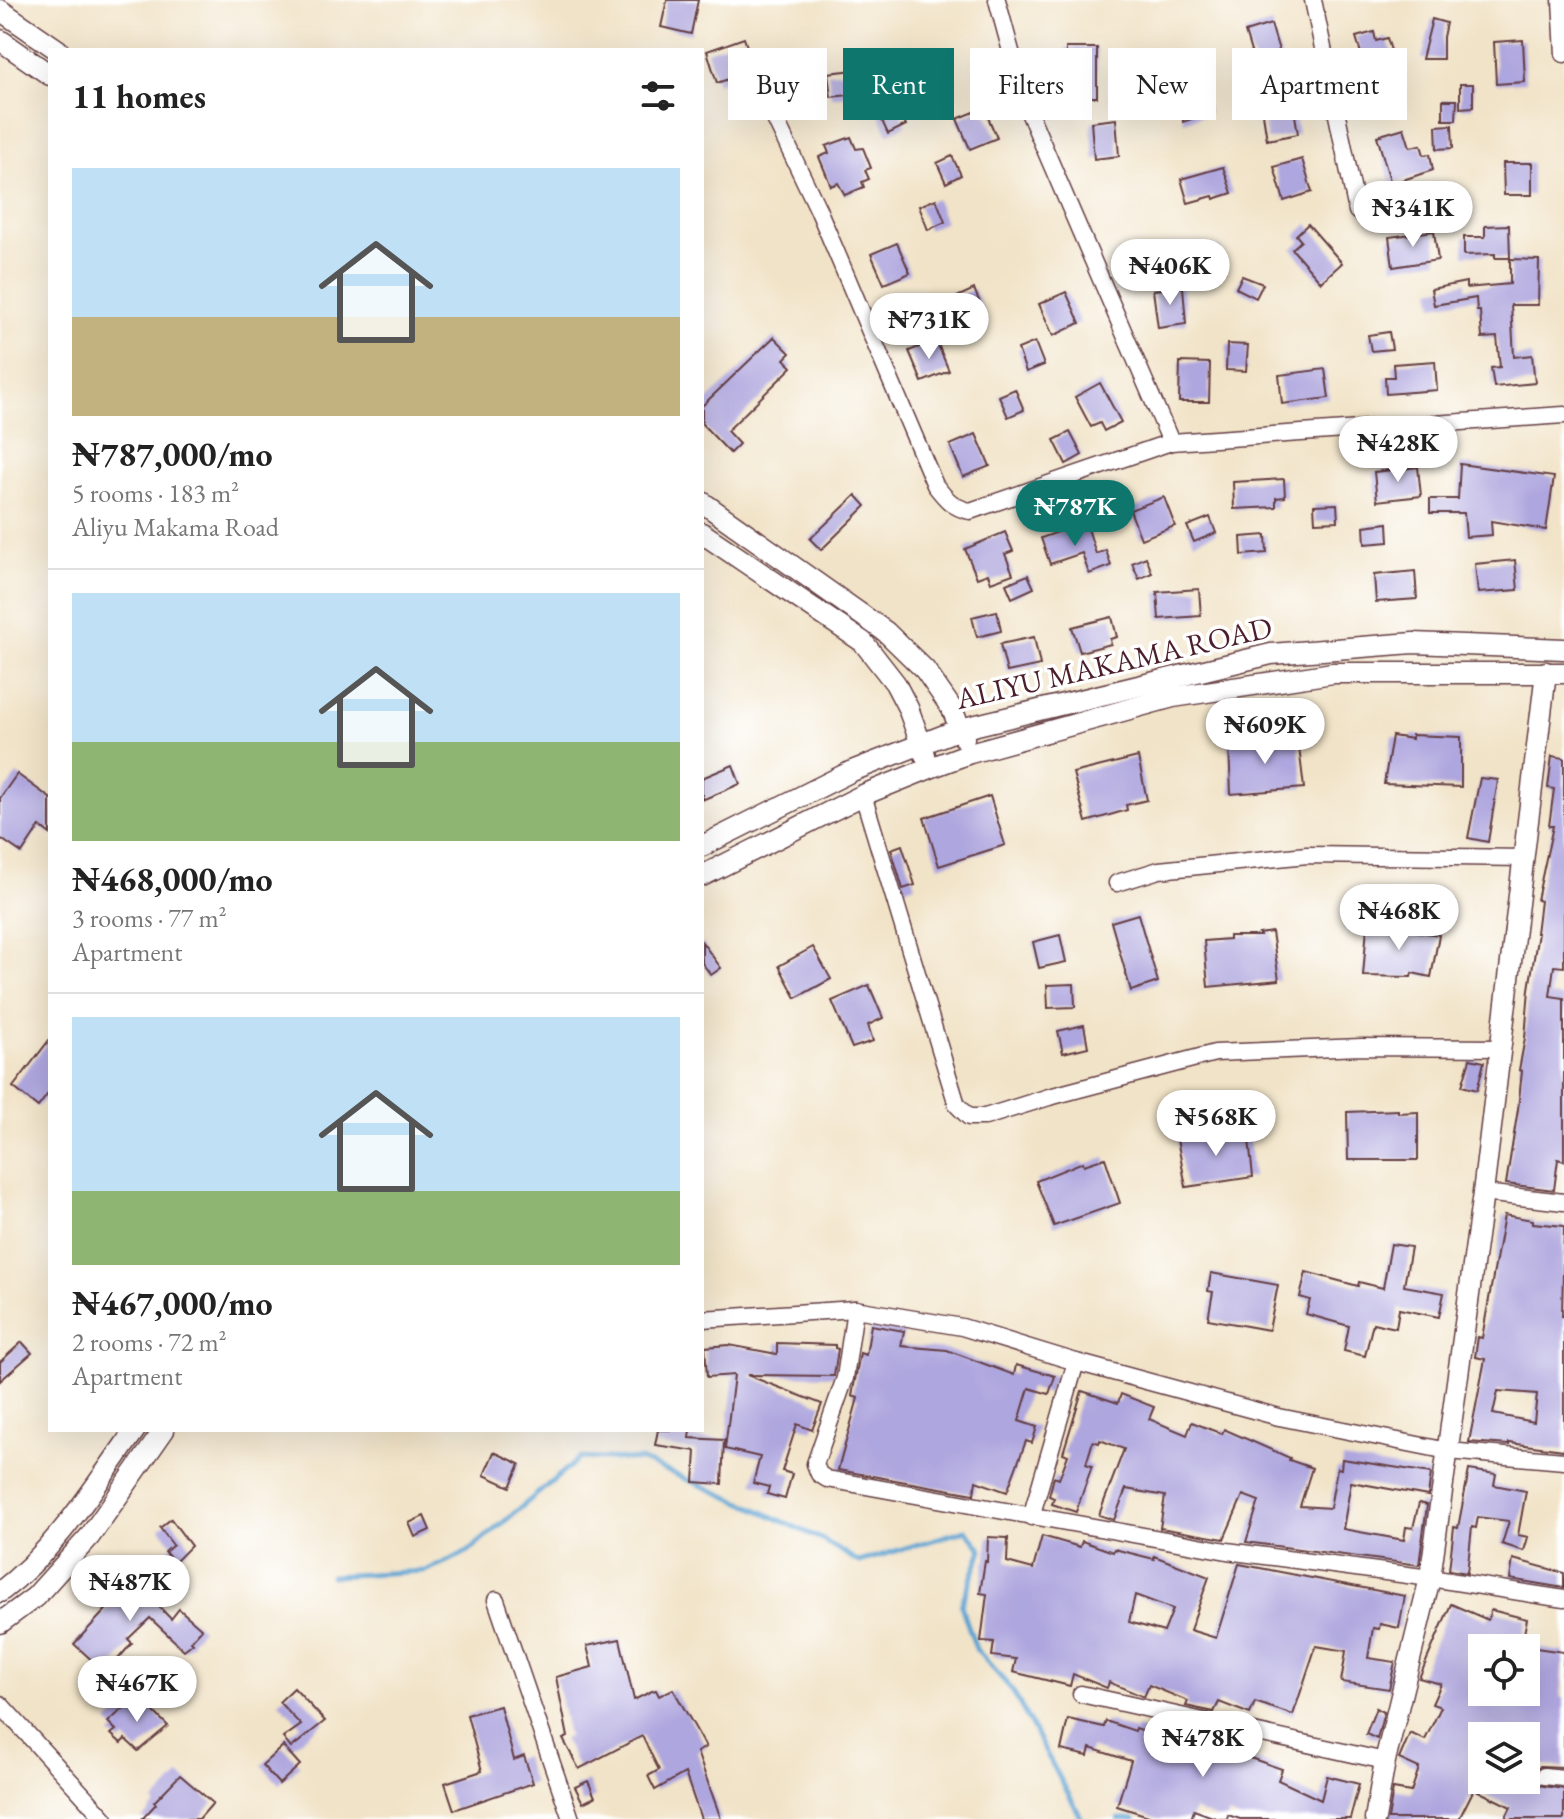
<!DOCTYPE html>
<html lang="en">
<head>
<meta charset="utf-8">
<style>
  :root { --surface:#fff; --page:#f6f6f6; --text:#222; --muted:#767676; --line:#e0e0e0; --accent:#0f766e }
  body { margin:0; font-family:"EB Garamond",serif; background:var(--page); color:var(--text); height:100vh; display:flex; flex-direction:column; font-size:30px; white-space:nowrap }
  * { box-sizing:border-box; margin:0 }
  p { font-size:26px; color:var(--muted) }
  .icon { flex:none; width:44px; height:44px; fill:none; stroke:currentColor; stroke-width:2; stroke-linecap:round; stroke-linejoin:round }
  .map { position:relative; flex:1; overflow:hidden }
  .sheet { position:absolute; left:48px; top:48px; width:656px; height:1384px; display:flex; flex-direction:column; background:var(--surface); border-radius:0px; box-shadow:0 8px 32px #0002 }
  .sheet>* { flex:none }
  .guide { position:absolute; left:728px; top:48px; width:716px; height:72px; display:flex; gap:16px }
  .buttons { position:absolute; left:1468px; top:1634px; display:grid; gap:16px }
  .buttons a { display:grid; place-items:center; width:72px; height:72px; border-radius:0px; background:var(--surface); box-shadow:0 8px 32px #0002; font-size:40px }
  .price { position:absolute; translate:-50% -68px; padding:0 18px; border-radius:28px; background:#fff; color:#222; font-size:26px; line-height:52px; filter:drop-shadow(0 2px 4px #0008) }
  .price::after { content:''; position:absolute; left:50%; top:48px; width:24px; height:18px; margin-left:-12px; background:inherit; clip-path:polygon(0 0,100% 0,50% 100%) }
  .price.active { background:var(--accent); color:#fff }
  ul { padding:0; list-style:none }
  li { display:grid; align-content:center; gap:16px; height:424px; padding:0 24px }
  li+li { border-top:2px solid var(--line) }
  li span { display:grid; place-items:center; height:248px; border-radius:0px; color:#555 }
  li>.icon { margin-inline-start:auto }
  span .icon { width:144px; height:144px; fill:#fffc; stroke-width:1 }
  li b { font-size:34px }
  h2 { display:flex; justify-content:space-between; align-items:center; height:96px; padding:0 24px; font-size:34px }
  .chip { padding:0 28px; border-radius:0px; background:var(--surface); box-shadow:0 8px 32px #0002; font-size:28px; line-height:72px }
  .chip.active { background:var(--accent); color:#fff }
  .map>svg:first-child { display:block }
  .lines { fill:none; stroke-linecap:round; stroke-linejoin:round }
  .stream { stroke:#5aa1d0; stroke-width:5 }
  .building { fill:#aea6de; fill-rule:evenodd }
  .minor-casing { stroke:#633c42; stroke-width:19 }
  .tertiary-casing { stroke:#633c42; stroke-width:23 }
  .minor { stroke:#fff; stroke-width:16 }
  .tertiary { stroke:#fff; stroke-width:20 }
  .labels { text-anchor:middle; stroke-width:7; stroke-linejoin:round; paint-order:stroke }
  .street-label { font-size:30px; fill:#4a1f2b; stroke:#fff }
</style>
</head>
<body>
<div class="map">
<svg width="1564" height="1819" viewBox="0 0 1564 1819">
  <rect width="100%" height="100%" fill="#fff"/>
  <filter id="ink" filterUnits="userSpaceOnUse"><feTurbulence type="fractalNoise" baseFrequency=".0125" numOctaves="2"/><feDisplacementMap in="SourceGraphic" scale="16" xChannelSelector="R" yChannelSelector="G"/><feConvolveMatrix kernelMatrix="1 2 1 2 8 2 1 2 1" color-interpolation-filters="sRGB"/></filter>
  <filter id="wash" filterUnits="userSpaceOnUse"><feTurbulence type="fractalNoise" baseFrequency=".006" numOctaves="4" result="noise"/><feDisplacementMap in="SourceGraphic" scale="32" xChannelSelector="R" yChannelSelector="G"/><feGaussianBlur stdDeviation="1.8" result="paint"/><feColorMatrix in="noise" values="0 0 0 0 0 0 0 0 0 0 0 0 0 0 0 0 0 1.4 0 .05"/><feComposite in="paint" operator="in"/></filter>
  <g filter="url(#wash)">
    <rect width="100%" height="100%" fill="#f1e3c7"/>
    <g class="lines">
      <g class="stream">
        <path d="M331 1576 425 1571 468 1552 580 1458 641 1460 752 1507 823 1540 859 1562 966 1530 982 1550 961 1605 976 1649 1012 1690 1082 1819"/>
        <path d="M1119 1819H1134"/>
      </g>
    </g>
    <g id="blocks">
      <g class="building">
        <path d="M667 0H698L691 34 661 27Z"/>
        <path d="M1432 19 1446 23 1443 37V59H1422Z"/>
        <path d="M1271 24 1281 57 1255 65 1245 32Z"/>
        <path d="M1374 32 1376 41 1387 38 1398 73 1370 83 1356 37Z"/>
        <path d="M744 38 755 70 717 83 707 51Z"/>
        <path d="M1523 40 1525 82 1496 84 1494 42Z"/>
        <rect x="1066" y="48" width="31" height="49"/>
        <path d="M1171 59 1178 97H1160L1154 63Z"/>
        <path d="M873 68 876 92 831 97 828 73Z"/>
        <path d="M1460 84H1473V107L1460 108Z"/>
        <path d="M1201 88 1210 113 1183 122 1181 94Z"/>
        <path d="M1292 96 1298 134 1267 140 1261 101Z"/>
        <path d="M1443 100H1457L1456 120H1443Z"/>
        <path d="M895 102 906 125 888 134 877 110Z"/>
        <path d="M984 108 997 138 970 149 957 119Z"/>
        <path d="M1116 119 1119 156 1094 159 1091 122Z"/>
        <path d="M1452 125 1453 148 1437 149 1436 126Z"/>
        <path d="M1404 128 1410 147 1421 145 1424 155 1430 154 1433 170 1391 184 1377 136Z"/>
        <path d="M851 137 856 149 863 148 871 168 865 170 869 179 862 182 864 187 845 195 838 183 831 186 819 157 829 153 826 146Z"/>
        <path d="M952 156 961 175 946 183 937 163Z"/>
        <path d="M1302 159 1312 192 1284 201 1274 167Z"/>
        <path d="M1503 163H1532V195H1504Z"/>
        <path d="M1223 167 1232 193 1214 199 1213 196 1188 203 1181 179Z"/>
        <path d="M936 199 945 222 928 230 919 206Z"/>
        <path d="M1308 224 1342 263 1321 282 1292 249 1301 241 1296 235Z"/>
        <path d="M1509 225 1510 258H1495V254L1464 255V237H1485V226Z"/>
        <path d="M1434 231 1438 260 1393 267 1389 237Z"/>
        <path d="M897 243 910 273 884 284 871 254Z"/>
        <path d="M1220 247 1225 271 1207 275 1202 251Z"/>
        <path d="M1510 259 1539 260 1538 305H1511L1514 357 1532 355 1535 383 1494 387 1491 368 1500 367 1497 337 1482 338 1480 311H1477L1476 298 1434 305 1431 289 1466 282V288L1510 284Z"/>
        <path d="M1242 276 1263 284 1256 298 1236 288Z"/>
        <path d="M1183 287 1186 324 1158 328 1153 290Z"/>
        <path d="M974 289 984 312 966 319 957 297Z"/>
        <path d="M1066 292 1080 323 1053 336 1039 304Z"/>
        <path d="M1389 332 1392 349 1371 351 1368 335Z"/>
        <path d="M774 337 790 353 784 359 792 367 727 431 739 444 730 453 702 424V406Z"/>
        <path d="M936 340 949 371 922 382 909 351Z"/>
        <path d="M1035 342 1044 365 1026 372 1018 349Z"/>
        <path d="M1227 344 1248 345 1246 371 1226 370Z"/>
        <path d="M1435 361 1437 390 1386 394 1385 377H1394L1393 364Z"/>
        <path d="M1180 362 1210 363 1209 402H1179Z"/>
        <path d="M1325 369 1329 398 1282 404 1279 375Z"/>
        <path d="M1100 383 1121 422 1104 431 1100 423 1091 427 1075 397Z"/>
        <path d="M1015 389 1024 410 1008 417 999 396Z"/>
        <path d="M1070 432 1082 455 1066 464 1054 440Z"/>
        <path d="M976 434 990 466 963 477 950 445Z"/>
        <path d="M1460 464 1554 477 1546 530 1491 521 1492 535 1466 537 1464 513H1430V499H1458Z"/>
        <path d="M1418 467 1421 496 1377 501 1374 472Z"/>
        <path d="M1284 479 1285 497 1276 498V507L1234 509 1233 482Z"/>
        <path d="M856 495 866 506 821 550 810 539Z"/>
        <path d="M1164 497 1175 526 1141 539 1130 510Z"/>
        <path d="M1337 504 1338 521 1315 522 1314 505Z"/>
        <path d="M1210 517 1216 533 1194 542 1187 526Z"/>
        <path d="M1086 522 1096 554 1106 550 1111 566 1089 574 1082 553 1050 564 1041 538Z"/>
        <path d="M1388 523 1389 542 1365 544 1364 526Z"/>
        <path d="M1005 532 1013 551 1005 554 1013 574 991 582 988 574 977 578 965 549Z"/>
        <path d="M1266 535 1267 553 1242 555 1241 537Z"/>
        <path d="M1146 557 1152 573 1139 579 1132 563Z"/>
        <path d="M1515 560 1518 590 1478 593 1475 564Z"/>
        <path d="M1415 571 1417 599 1376 602 1374 575Z"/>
        <path d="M1028 575 1034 588 1012 598 1006 584Z"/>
        <path d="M1199 589 1201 616 1159 619 1157 592Z"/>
        <path d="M997 611 1001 631 977 637 972 617Z"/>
        <path d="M1112 617 1117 637 1110 639 1111 644 1080 652 1072 627Z"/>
        <path d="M1034 637 1040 665 1007 672 1000 644Z"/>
        <path d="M1412 735 1461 737V787L1384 784 1392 736 1412 739Z"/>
        <path d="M1298 739 1304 788 1231 794 1229 744Z"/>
        <path d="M1552 756 1564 758V967L1554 966 1550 996 1564 998V1161L1558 1159 1554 1190 1506 1184 1518 1109 1522 1071 1519 1070 1525 1038 1529 989 1538 933H1536L1540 901 1537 900 1553 826H1549L1554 789 1548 788Z"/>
        <path d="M1138 757 1147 800 1126 805 1127 810 1086 822 1073 773Z"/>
        <path d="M733 765 740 784 702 800V778Z"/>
        <path d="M17 774 50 798V834L40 826 22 853 0 838V798Z"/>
        <path d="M1480 778 1498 780 1488 842 1468 838Z"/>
        <path d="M990 796 1005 845 939 866 924 818Z"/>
        <path d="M902 845 915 885 903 889 891 849Z"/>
        <path d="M1138 914 1158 982 1131 991 1111 922Z"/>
        <path d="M1367 927H1413V931L1439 935 1431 977 1412 973 1411 977 1363 976Z"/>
        <path d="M1272 932 1279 980 1208 987 1204 941 1229 939V936H1260L1259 934Z"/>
        <path d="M1060 935 1066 962 1039 968 1033 942Z"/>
        <path d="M702 942 721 968 711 975 702 963Z"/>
        <path d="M813 947 831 979 796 998 779 966Z"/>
        <path d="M1074 984 1075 1007 1048 1008 1047 985Z"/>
        <path d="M869 985 883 1018 868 1025 873 1041 852 1048 832 1001Z"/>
        <path d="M1084 1025 1088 1047 1063 1053 1058 1031Z"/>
        <path d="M50 1039V1091L38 1107 13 1087Z"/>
        <path d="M1470 1059 1484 1062 1477 1090 1462 1086Z"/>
        <path d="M1398 1110V1113L1418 1112V1160H1348L1347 1112Z"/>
        <path d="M1248 1130 1253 1177 1186 1187 1177 1139 1225 1131Z"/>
        <path d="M1105 1158 1120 1203 1054 1226 1036 1181 1083 1162 1084 1165Z"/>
        <path d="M1504 1215 1533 1220V1223L1564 1226 1562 1316H1564V1450L1509 1443V1445L1469 1442 1485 1359 1475 1357 1478 1337 1482 1338ZM1498 1391 1537 1394 1534 1422 1493 1414Z"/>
        <path d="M1391 1244 1411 1247 1404 1286 1444 1293 1439 1317 1399 1309 1396 1328 1373 1323 1365 1356 1344 1351 1349 1326 1306 1314 1310 1300 1300 1297 1306 1272 1358 1286 1359 1282 1383 1288Z"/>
        <path d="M1211 1273 1278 1285 1269 1330 1208 1319 1213 1292 1208 1291Z"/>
        <path d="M871 1325 904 1331 901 1346 947 1350 1014 1375 1016 1365 1055 1376 1049 1394 1029 1388 1019 1421 1037 1427 1032 1443 1026 1441 1007 1492 976 1481 974 1494 838 1470 858 1398 852 1396 860 1353 866 1355Z"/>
        <path d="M22 1342 32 1353 0 1381V1362Z"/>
        <path d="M777 1343 835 1345V1348L838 1349 834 1376 747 1375 822 1404 812 1430 797 1424 782 1471 792 1474 785 1499 767 1494 769 1487 753 1483 760 1457 725 1449 734 1375 707 1377 705 1347 729 1345 777 1354Z"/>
        <path d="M1082 1391 1118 1403 1121 1394 1154 1407 1149 1419 1187 1435 1192 1422 1222 1434 1224 1429 1290 1458 1289 1460 1312 1468 1300 1506 1330 1508 1337 1468 1341 1469 1342 1459 1431 1473 1428 1496 1351 1482 1343 1529 1404 1540 1406 1527 1413 1528 1419 1503 1427 1505 1419 1565 1246 1542 1259 1501 1243 1495 1224 1539 1160 1528 1165 1496 1126 1489 1114 1520 1099 1515 1124 1449 1100 1440 1099 1443 1093 1441 1086 1464 1092 1466 1076 1512 1052 1504 1054 1498 1049 1496 1054 1477 1059 1479 1068 1455 1063 1453Z"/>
        <path d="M658 1430H690L689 1438 724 1440 722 1484 694 1482 696 1451 655 1445Z"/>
        <path d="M494 1452 520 1464 510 1487 484 1475Z"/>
        <path d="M1469 1470 1496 1474 1494 1485 1526 1491 1518 1535 1528 1537 1524 1551 1502 1544 1509 1521 1478 1517 1476 1528 1472 1527 1467 1573 1449 1570 1454 1527 1458 1528Z"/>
        <path d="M424 1516 430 1530 415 1537 409 1523Z"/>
        <path d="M171 1519 191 1546 174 1563 165 1552 173 1545 160 1528Z"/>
        <path d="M1042 1536 1080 1547 1082 1541 1113 1552 1114 1549 1154 1559V1556L1209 1577 1190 1630 1216 1638 1239 1564 1405 1596 1399 1628 1380 1624 1379 1629 1373 1628 1368 1658 1395 1662 1389 1689 1341 1682 1346 1651 1316 1646 1293 1715 1255 1702 1250 1714 1219 1702 1214 1712 1186 1706 1188 1701 1149 1685 1144 1697 1109 1682 1107 1688 1073 1674 1070 1686 1013 1672 1016 1659 992 1656 994 1642 981 1641 987 1594 980 1593 985 1561 987 1562 988 1537 1008 1538 1007 1562 1033 1569ZM1135 1595 1173 1609 1164 1632 1129 1622Z"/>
        <path d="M1513 1559 1564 1573V1588L1510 1579Z"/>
        <path d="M127 1568 146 1587 143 1590 171 1619 179 1609 202 1629 191 1641 193 1643 184 1650 150 1618 128 1639 132 1643 106 1673 74 1644 115 1600 105 1589Z"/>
        <path d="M1451 1604 1488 1620 1491 1610 1527 1619 1521 1648H1482V1672L1473 1692H1495L1526 1704V1643L1536 1648 1564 1652 1561 1698H1564V1767L1540 1766 1533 1776 1538 1785 1564 1789V1819H1505L1511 1807 1474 1789 1459 1819H1388L1393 1789 1411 1792 1419 1768 1399 1759 1410 1733 1425 1740 1441 1707 1432 1704 1441 1684 1419 1678ZM1482 1736H1526V1757L1532 1759 1526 1780H1482Z"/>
        <path d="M620 1639 634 1700 652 1691 656 1690 659 1696 673 1689 706 1747 697 1752 721 1819H701L685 1773 655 1790 648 1776 659 1770 642 1736 579 1769 563 1739 568 1737 556 1677 592 1667 587 1646Z"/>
        <path d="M294 1688 325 1721 291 1748 283 1738 301 1725 279 1702Z"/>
        <path d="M138 1696 168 1726 138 1751 125 1739 121 1743 111 1734 116 1730 108 1722Z"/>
        <path d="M500 1706 514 1760 524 1756 533 1783 454 1810 445 1783 482 1771 467 1715Z"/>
        <path d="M1376 1708 1384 1712 1377 1739 1366 1734Z"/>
        <path d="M1068 1719 1104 1727 1106 1721 1135 1731 1136 1728 1177 1742 1178 1739 1214 1751 1215 1748 1253 1759 1282 1769 1278 1780 1321 1800 1327 1776 1359 1784 1350 1819H1240L1228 1815 1227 1819H1218L1194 1810 1191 1819H1158L1117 1806 1131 1761 1090 1748 1088 1756 1061 1750Z"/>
        <path d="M283 1746 300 1765 279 1784 262 1765Z"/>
        <path d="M180 1775 213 1803 199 1819H142L156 1804 154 1802Z"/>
        <path d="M588 1781 595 1797 583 1803 575 1787Z"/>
      </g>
    </g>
  </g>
  <g filter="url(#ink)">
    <use href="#blocks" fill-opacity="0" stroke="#633c42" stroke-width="2"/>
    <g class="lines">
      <g class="minor-casing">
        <g id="minor">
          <path d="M997 0 1025 103 1171 442"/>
          <path d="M1313 0 1357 211"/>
          <path d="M1561 0 1564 54"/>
          <path d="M765 98 818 209 935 485C945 498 953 508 970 511L1171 442 1564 415"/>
          <path d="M863 795 957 1105 969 1117H985L1049 1097 1215 1053 1361 1047 1501 1048"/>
          <path d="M1117 883 1159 870 1307 855 1525 858"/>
          <path d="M1483 1193 1564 1202"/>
          <path d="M855 1309 845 1378 815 1464 819 1474 827 1479 1227 1551 1430 1578 1564 1599"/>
          <path d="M702 1319 855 1309 962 1327 1076 1362 1279 1417 1448 1451 1564 1461"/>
          <path d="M1031 1517 1076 1362"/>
          <path d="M496 1600 571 1819"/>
          <path d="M1081 1694 1385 1761"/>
          <path d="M0 1704 105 1819"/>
          <path d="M1544 1776 1564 1778"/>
        </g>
      </g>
      <g class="tertiary-casing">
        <g id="tertiary">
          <path d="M0 10 58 50"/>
          <path d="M0 40 50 75"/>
          <path d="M702 502 886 632 925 670 952 709 964 738"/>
          <path d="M702 533 863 642 895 683 908 708 925 755"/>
          <path d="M702 846 852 771 960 729 1271 654 1413 643 1564 649"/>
          <path d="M702 876 863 795 930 768 970 753 1173 697 1333 673H1564"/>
          <path d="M0 1592C56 1550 95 1486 135 1430"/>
          <path d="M0 1623 35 1597 90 1536 164 1430"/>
          <path d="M1375 1819 1385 1761 1430 1578 1483 1193 1546 672"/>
        </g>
      </g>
      <use href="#minor" class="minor"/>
      <use href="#tertiary" class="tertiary"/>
    </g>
  </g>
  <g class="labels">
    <g class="street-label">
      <text transform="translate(1114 663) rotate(-13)" y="10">ALIYU MAKAMA ROAD</text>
    </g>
  </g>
</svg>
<div class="buttons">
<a><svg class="icon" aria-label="locate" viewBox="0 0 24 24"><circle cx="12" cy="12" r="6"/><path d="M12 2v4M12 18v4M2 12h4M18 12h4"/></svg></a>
<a><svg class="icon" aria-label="layers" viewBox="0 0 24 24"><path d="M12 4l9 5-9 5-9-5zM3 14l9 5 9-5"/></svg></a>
</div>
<b class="price" style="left:1413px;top:249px">₦341K</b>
<b class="price" style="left:1170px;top:307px">₦406K</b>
<b class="price" style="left:929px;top:361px">₦731K</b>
<b class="price" style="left:1398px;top:484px">₦428K</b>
<b class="price active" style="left:1075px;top:548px">₦787K</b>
<b class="price" style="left:1265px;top:766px">₦609K</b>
<b class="price" style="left:1399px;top:952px">₦468K</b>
<b class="price" style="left:1216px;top:1158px">₦568K</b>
<b class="price" style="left:130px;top:1623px">₦487K</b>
<b class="price" style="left:137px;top:1724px">₦467K</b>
<b class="price" style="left:1203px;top:1779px">₦478K</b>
<div class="guide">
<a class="chip">Buy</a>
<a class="chip active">Rent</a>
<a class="chip">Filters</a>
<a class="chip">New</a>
<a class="chip">Apartment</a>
</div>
<section class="sheet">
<h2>11 homes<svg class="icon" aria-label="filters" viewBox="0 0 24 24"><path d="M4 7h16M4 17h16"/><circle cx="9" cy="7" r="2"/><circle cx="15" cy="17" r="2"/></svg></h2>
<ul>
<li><span style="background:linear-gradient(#bfe0f5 60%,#c2b280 0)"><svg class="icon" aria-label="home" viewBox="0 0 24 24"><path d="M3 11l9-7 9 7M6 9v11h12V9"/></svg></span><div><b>₦787,000/mo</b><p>5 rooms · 183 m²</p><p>Aliyu Makama Road</p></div></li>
<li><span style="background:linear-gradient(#bfe0f5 60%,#8fb573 0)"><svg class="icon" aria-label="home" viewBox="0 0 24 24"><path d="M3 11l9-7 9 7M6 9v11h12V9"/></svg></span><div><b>₦468,000/mo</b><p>3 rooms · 77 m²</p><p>Apartment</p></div></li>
<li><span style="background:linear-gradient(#bfe0f5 70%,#8fb573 0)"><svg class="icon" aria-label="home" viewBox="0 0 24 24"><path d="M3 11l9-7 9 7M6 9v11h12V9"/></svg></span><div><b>₦467,000/mo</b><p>2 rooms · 72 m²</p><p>Apartment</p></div></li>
</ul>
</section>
</div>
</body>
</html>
